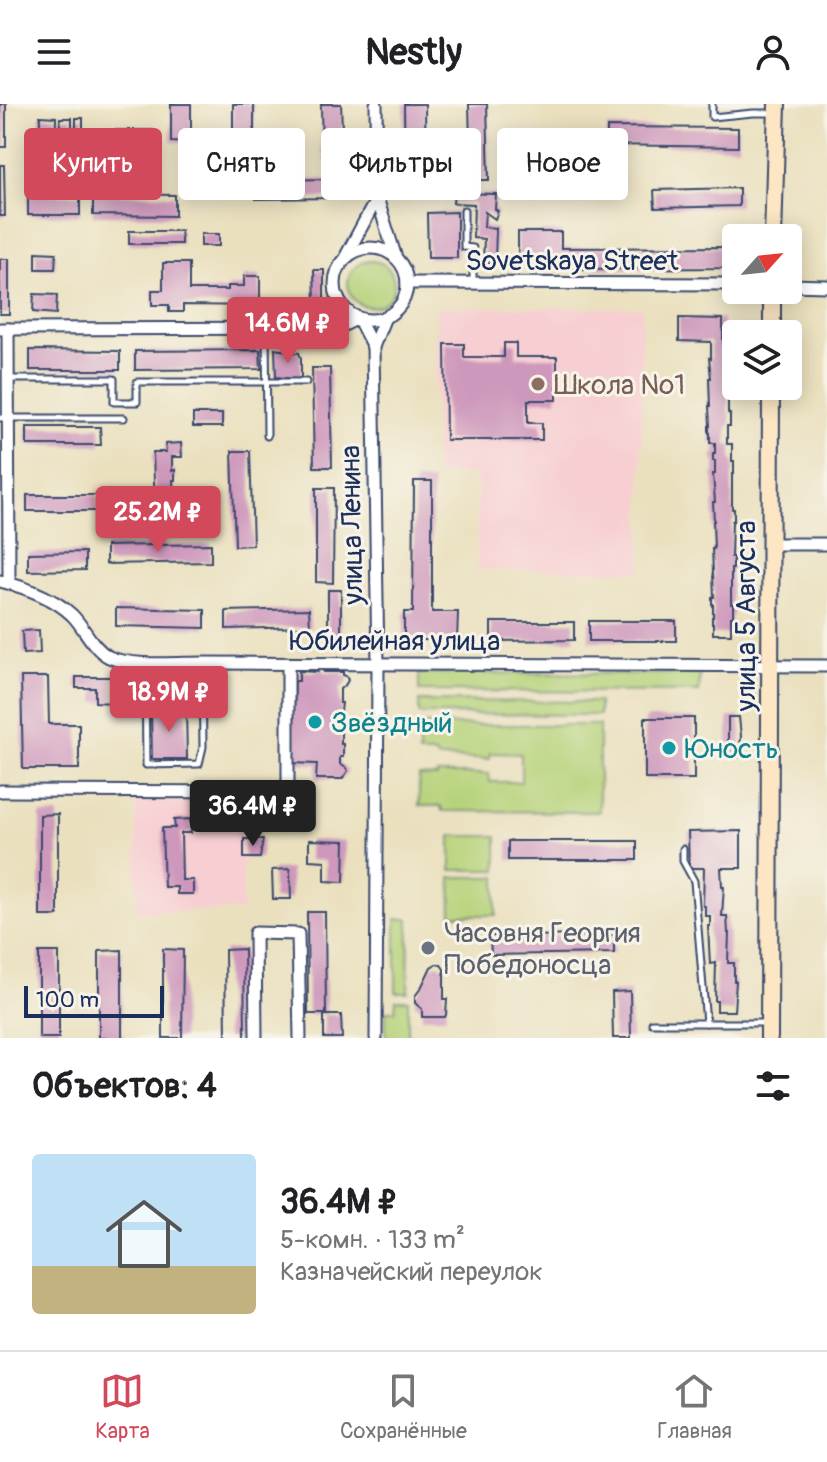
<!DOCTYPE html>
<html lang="ru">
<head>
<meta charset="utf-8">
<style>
  :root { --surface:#fff; --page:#f6f6f6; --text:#202124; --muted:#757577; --line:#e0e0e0; --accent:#d1495b }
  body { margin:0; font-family:Pangolin,sans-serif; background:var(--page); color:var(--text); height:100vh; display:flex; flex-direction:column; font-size:30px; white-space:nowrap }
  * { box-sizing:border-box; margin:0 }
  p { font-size:26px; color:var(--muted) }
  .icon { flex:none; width:44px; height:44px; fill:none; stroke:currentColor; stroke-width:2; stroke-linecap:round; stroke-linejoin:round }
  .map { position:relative; height:934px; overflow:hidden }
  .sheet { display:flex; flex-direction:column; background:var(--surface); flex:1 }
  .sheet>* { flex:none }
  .hud { position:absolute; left:24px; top:24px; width:780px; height:72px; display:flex; gap:16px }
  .needle { width:52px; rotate:63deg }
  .controls { position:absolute; left:722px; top:120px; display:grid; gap:16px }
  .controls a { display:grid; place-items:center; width:80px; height:80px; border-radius:8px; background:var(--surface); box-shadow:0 4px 20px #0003; font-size:40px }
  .scale { position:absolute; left:24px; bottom:20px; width:140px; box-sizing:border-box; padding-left:8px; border:4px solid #1b2f5e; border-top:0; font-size:22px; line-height:28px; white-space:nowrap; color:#1b2f5e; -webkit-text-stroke:6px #f7f3e8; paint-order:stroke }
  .price { position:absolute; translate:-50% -68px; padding:0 18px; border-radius:8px; background:var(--accent); color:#fff; font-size:26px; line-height:52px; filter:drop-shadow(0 2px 4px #0008) }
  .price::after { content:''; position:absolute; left:50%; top:48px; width:24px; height:18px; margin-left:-12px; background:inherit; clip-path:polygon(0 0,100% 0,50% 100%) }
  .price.active { background:#222; color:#fff }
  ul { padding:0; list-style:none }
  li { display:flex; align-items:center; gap:24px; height:200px; padding:0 32px }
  li span { display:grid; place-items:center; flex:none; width:224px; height:160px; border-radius:8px; color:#555 }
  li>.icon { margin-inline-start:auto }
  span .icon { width:96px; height:96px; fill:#fffc; stroke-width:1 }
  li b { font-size:34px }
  h2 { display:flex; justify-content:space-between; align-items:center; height:96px; padding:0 32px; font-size:34px }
  .pill { padding:0 28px; border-radius:8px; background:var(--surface); box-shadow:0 4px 20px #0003; font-size:28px; line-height:72px }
  .pill.active { background:var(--accent); color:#fff }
  header { display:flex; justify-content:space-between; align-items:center; height:104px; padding:0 32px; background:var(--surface); font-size:36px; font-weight:700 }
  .menu { display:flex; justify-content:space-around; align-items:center; height:112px; border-top:2px solid var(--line); background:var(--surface); font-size:22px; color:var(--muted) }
  .menu a { display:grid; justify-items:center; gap:4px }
  .menu .active { color:var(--accent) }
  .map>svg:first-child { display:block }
  .built { fill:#f7cfd2 }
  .green { fill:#b5d278; stroke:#68806b; stroke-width:2 }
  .building { fill:#ce98bc }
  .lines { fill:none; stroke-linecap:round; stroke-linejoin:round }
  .lane-casing { stroke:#3a4a6c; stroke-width:9 }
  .street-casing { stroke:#3a4a6c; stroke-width:15 }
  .secondary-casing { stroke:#3a4a6c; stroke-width:20 }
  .lane { stroke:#fff; stroke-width:5 }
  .street { stroke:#fff; stroke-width:11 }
  .secondary { stroke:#fce6c4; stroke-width:16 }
  .education-dot { fill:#8d6e63; stroke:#f7f3e8; stroke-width:3 }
  .culture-dot { fill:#0f9aa8; stroke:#f7f3e8; stroke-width:3 }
  .worship-dot { fill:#6b7280; stroke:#f7f3e8; stroke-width:3 }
  .labels { text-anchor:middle; stroke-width:6; stroke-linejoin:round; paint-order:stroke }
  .street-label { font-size:28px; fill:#1b2f5e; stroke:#f7f3e8 }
  .education-label { font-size:28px; fill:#785e54; stroke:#f7f3e8; text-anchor:start }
  .culture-label { font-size:28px; fill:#0d838f; stroke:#f7f3e8; text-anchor:start }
  .worship-label { font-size:28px; fill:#5b616d; stroke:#f7f3e8; text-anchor:start }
</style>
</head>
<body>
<header><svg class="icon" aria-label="menu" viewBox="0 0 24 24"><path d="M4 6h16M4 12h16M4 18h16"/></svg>Nestly<svg class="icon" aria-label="person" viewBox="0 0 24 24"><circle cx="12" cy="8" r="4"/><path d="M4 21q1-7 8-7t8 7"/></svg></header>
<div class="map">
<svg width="827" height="934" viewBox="0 0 827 934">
  <rect width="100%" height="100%" fill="#f7f3e8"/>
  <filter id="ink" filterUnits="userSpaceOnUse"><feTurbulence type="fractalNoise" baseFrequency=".0125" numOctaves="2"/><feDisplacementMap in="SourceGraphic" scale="16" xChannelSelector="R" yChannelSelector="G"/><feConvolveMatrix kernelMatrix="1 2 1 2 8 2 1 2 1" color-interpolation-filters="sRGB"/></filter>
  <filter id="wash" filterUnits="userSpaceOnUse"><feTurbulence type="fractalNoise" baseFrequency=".006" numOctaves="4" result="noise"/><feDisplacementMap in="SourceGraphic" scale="32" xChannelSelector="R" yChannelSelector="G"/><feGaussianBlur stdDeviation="1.8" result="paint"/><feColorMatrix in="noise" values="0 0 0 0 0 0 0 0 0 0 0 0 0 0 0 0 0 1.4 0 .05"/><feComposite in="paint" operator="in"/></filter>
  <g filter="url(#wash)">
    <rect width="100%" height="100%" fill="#eae0be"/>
    <g class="built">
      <path d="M436 203 642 204 641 467 477 466V371L435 370Z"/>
      <path d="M136 697H242L243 807H136Z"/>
    </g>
    <g class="green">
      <circle cx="371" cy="180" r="23"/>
      <path d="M419 569 700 570 699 588 419 587Z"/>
      <path d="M419 597 599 598V611L419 610Z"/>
      <path d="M419 621H599V708L442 707 441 702H419V672L437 673V670H489L490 678H521V650L490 649 489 655 437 654 436 650H419Z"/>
      <rect x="451" y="732" width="46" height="34"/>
      <path d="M451 773H496V811H452Z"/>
      <path d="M396 815H409L408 888H396Z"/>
      <path d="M396 896H408V934H386V907H395Z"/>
    </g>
    <g id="blocks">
      <g class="building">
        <rect x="0" y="0" width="6" height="43"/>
        <path d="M171 0H191V39L171 38Z"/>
        <rect x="233" y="0" width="21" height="39"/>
        <path d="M321 0H341L343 49 322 50Z"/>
        <path d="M404 0H425L426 76H405Z"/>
        <path d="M469 0H487L489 76H471Z"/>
        <path d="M40 12 56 13 55 59H39Z"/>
        <path d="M60 14H72V60H59Z"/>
        <rect x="76" y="14" width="7" height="46"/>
        <path d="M607 23 738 24V43L607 41Z"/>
        <rect x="96" y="26" width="57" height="18"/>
        <path d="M513 59H587V76L513 77Z"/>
        <path d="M0 61H4L5 112H0Z"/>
        <path d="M339 75V94L256 95V76Z"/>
        <path d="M739 84V102L655 104 654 86Z"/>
        <path d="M454 89 496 90 495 105 498 107 495 115 485 108 484 123 496 124 495 159 483 158 484 135 473 134 474 100 453 99Z"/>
        <path d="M93 90 175 91V112L93 111Z"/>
        <rect x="28" y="91" width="52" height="20"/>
        <path d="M457 108V154H428L427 109Z"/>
        <rect x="129" y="127" width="52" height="13"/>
        <path d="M518 128H561V144L736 143V164L561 165V155L518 156Z"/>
        <rect x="201" y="130" width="18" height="12"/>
        <path d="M36 148 56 149 55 165H36Z"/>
        <rect x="0" y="155" width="9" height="55"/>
        <path d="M163 159H189V186H228V182H244V172H260V202L183 201V208H169V201H152V186H163Z"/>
        <path d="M314 166H324V197H315Z"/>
        <path d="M34 190 57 191 56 210 33 208Z"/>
        <path d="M679 214 723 215V244H728V262H730V275L728 274V309L730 310V322H727V340H732V357H734V370H732V405H734V417H732L731 453H733V465H731V500H733V513H731V530H713V520H712V513H713V500H712V493H714L712 445H714L713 417H714L713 398H715L713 370H715V357H713V350H715V339H710V329H709V322H710L709 302H710L709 274H711L709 254 711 255V238L679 237Z"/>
        <path d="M504 239H516V253H557V296H528V319H542V336H446L445 240H464V253H504Z"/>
        <path d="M275 245 299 249 301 254V274L296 275 276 273Z"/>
        <path d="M30 246 120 247V266H30Z"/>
        <path d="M260 246 261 265 135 266V247Z"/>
        <path d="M312 264H330L332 363H314Z"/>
        <rect x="193" y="310" width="29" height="13"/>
        <path d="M27 323H100L101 341H27Z"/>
        <path d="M181 339 182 353H172V367L175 366V376H173L174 400H184V414H168V407H155L153 348H166L165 340Z"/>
        <path d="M232 347H250L253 441 235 442Z"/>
        <path d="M414 377H432V508H458L457 536H404V508H413Z"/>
        <path d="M316 384H334L333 479 316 478Z"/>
        <rect x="27" y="391" width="70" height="16"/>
        <path d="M211 440V458L106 460V442Z"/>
        <path d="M85 448V466L28 467V449Z"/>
        <rect x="328" y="486" width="13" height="48"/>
        <path d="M116 504 205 506V524L116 522Z"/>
        <path d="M309 505 310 523 226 525V507Z"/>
        <rect x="589" y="517" width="87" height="20"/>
        <path d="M491 518H574V536L491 537Z"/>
        <path d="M39 526 40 549 23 550 22 527Z"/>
        <path d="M319 565H322L324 568H343V571L346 572 348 576 346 580 340 585V599H342L339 624H341V640H343V653H340V660L346 664 348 667 342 675H316L317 660 292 659 294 628H290V612H294L295 577H299V567L317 568Z"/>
        <path d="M21 573H48L49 620H79V665H23Z"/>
        <path d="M76 573H113V599L95 598V584H76Z"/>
        <path d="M164 573H193V587H165Z"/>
        <path d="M186 604 187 655H152L151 605Z"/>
        <path d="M728 613H739L741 632 739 653H728Z"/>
        <rect x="645" y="614" width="49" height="61"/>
        <path d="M58 710V812H40V711Z"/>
        <path d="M190 715 191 729H181L182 776H193V790H177V783H164L162 724H175L174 716Z"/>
        <path d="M741 727V764H721L722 782H724L722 812H727L728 829H729L728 859H734V877H736L734 907H717V897H715L716 859 710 860 708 822H710V812H705V802H703L704 764H689L688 728Z"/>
        <path d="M244 735H263L260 754H244Z"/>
        <path d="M309 736 345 737 344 778 325 777V757L309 756Z"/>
        <rect x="508" y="737" width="129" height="19"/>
        <path d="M290 765 291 795H273L272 766Z"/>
        <path d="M307 808H325L326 910H308Z"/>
        <path d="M614 831V849L491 851 490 832Z"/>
        <path d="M163 845 183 846 182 934H163Z"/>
        <path d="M244 845 245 934H226L225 846Z"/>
        <path d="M122 846V934H99V847Z"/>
        <rect x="39" y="848" width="20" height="86"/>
        <path d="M436 860 441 861 444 865V895H447L446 911 445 913H422V905L415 899V892L421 884 431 863Z"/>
        <path d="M630 887 631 934H613L612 888Z"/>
        <path d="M324 911H341L342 934H324Z"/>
      </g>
    </g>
  </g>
  <g filter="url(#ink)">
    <use href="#blocks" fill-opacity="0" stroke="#3a4a6c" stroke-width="2"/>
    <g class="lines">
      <g class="lane-casing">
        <g id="lane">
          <path d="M712 0V13L753 9H774"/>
          <path d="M464 106V143L473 144V179"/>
          <path d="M266 225 267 332"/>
          <path d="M9 275H114V298H137V278H306"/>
          <path d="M0 314H124"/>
          <path d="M145 559 146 661 199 660 203 643 202 561"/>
          <path d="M683 745V757L694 777 706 919"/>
          <path d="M652 919H767"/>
        </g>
      </g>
      <g class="street-casing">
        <g id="street">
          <path d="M376 0 377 94 396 154"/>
          <circle cx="371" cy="180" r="36"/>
          <path d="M347 150 377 94"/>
          <path d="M407 179 736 180"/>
          <path d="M788 181 827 182"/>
          <path d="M320 224C333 217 337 208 338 194"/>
          <path d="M0 225 332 224 342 222 358 214 373 243"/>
          <path d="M8 225 9 479"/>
          <path d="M771 440H827"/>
          <path d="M0 477C24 483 54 494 72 511 85 524 92 544 109 553 130 563 178 559 202 559L827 562"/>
          <path d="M0 687 288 688V560"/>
          <path d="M256 934 255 829 298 830 300 934"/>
          <path d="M376 934 378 560 373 243 385 213"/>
        </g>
      </g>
      <g class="secondary-casing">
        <g id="secondary">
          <path d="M773 134 777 0"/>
          <path d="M772 230V186"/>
          <path d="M769 934 771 282"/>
        </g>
      </g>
      <use href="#lane" class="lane"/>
      <use href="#street" class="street"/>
      <use href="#secondary" class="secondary"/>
    </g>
  </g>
  <circle class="education-dot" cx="538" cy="280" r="8"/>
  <g class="culture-dot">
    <circle cx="315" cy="618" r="8"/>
    <circle cx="669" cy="644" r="8"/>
  </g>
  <circle class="worship-dot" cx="428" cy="844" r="8"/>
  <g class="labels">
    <g class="street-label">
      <text x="572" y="166">Sovetskaya Street</text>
      <text transform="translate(351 421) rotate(-91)" y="10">улица Ленина</text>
      <text transform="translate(745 512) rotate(-90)" y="10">улица 5 Августа</text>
      <text x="395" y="546">Юбилейная улица</text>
    </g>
    <g class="education-label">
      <text x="554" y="290">Школа №1</text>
    </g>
    <g class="culture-label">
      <text x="331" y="628">Звёздный</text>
      <text x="685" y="654">Юность</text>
    </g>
    <g class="worship-label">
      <text x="444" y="838">Часовня Георгия<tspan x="444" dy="32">Победоносца</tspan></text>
    </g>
  </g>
</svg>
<div class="controls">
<a><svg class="needle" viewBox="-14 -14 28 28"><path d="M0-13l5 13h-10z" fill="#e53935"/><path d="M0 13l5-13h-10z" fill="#757577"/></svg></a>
<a><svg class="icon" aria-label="layers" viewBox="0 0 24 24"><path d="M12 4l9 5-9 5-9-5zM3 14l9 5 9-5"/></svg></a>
</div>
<div class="scale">100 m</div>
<b class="price" style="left:288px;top:261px">14.6M ₽</b>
<b class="price" style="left:158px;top:450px">25.2M ₽</b>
<b class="price" style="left:169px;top:630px">18.9M ₽</b>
<b class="price active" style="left:253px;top:744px">36.4M ₽</b>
<div class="hud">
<a class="pill active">Купить</a>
<a class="pill">Снять</a>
<a class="pill">Фильтры</a>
<a class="pill">Новое</a>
</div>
</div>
<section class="sheet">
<h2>Объектов: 4<svg class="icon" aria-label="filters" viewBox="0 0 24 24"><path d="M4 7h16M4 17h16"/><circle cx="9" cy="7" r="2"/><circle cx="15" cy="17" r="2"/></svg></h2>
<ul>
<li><span style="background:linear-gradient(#bfe0f5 70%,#c2b280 0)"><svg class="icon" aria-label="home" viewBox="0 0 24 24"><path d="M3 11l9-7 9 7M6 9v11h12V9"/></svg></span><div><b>36.4M ₽</b><p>5-комн. · 133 m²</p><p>Казначейский переулок</p></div></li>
</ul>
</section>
<nav class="menu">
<a class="active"><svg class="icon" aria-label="map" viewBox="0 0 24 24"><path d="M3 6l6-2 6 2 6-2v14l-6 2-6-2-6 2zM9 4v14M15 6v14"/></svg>Карта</a>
<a><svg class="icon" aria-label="saved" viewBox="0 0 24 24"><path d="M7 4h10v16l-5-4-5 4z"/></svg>Сохранённые</a>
<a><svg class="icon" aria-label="home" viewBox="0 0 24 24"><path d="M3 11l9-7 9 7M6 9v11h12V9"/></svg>Главная</a>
</nav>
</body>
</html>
